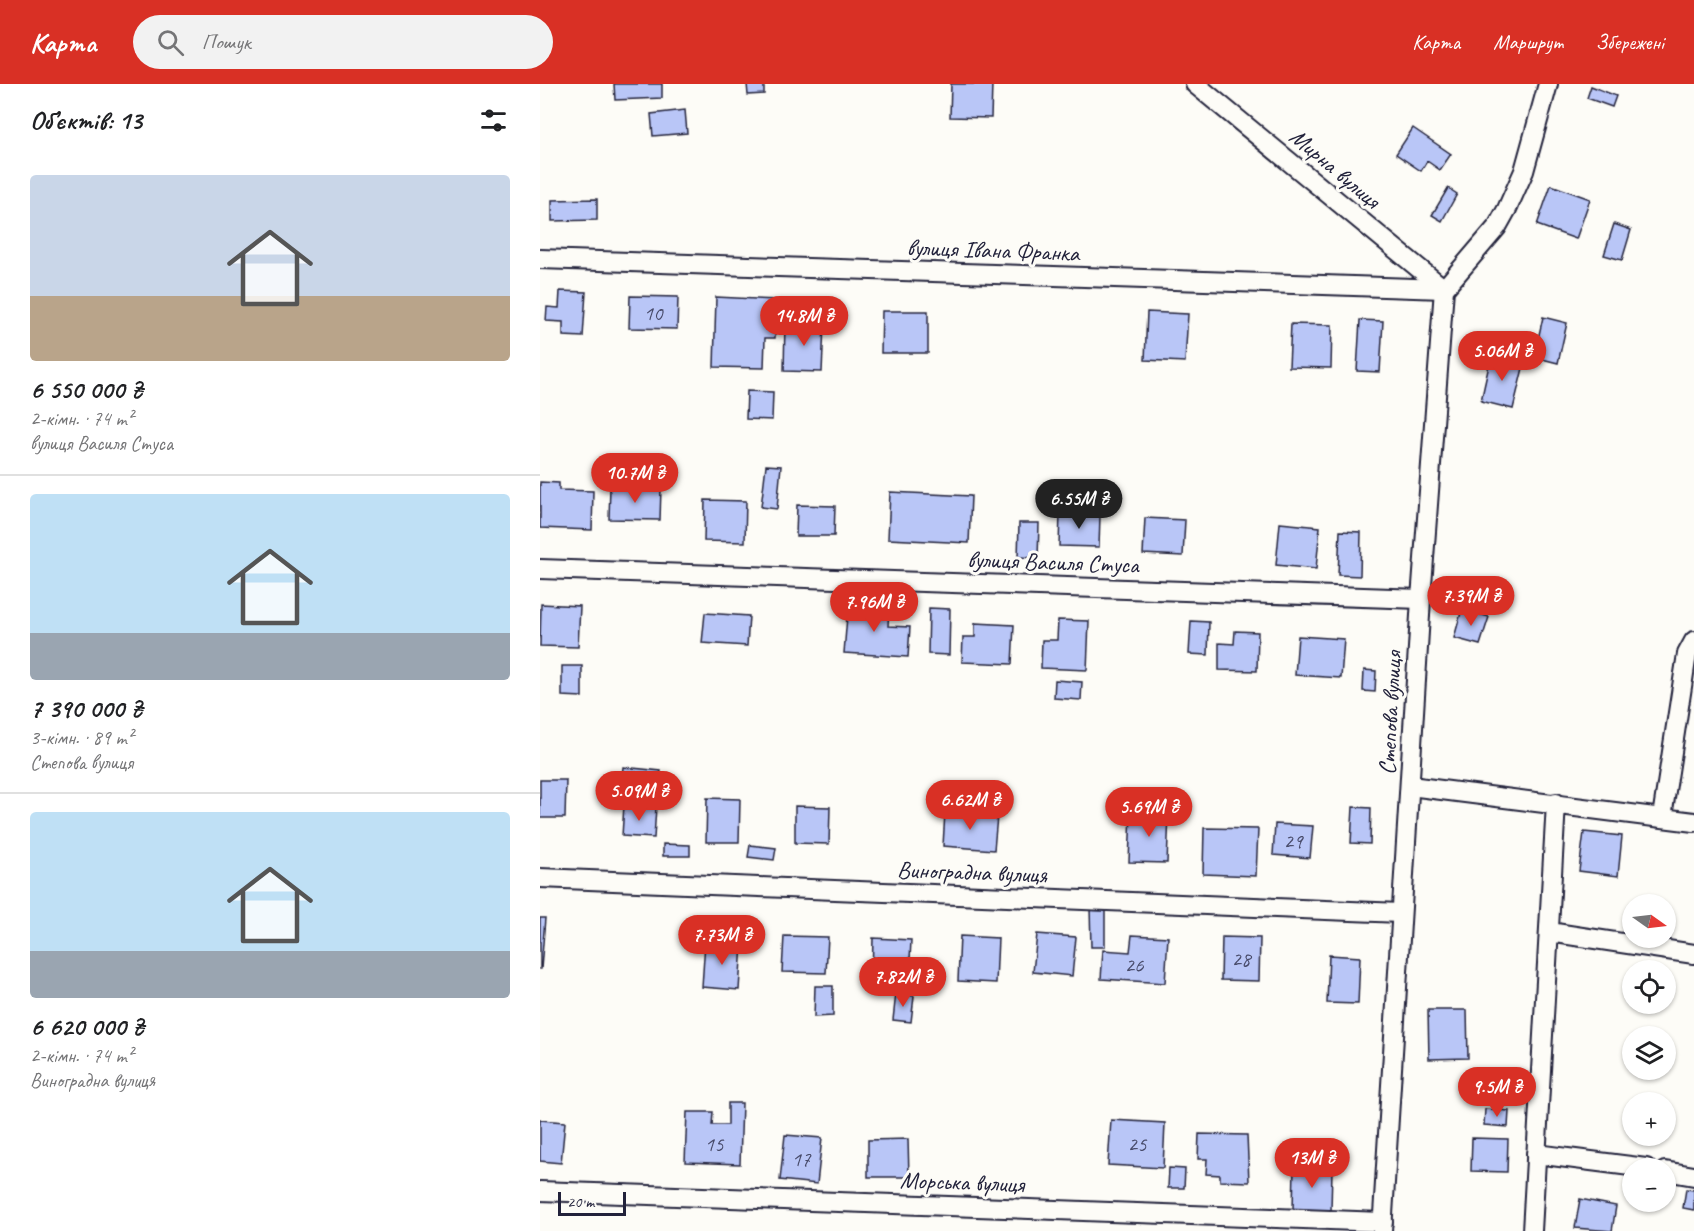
<!DOCTYPE html>
<html lang="uk">
<head>
<meta charset="utf-8">
<style>
  :root { --surface:#fff; --page:#f2f2f2; --text:#202124; --muted:#757577; --line:#e0e0e0; --accent:#d93025 }
  body { margin:0; font-family:Caveat,sans-serif; background:var(--page); color:var(--text); height:100vh; display:flex; flex-direction:column; font-size:22px; white-space:nowrap }
  * { box-sizing:border-box; margin:0 }
  p { font-size:20px; color:var(--muted) }
  .icon { flex:none; width:33px; height:33px; fill:none; stroke:currentColor; stroke-width:2; stroke-linecap:round; stroke-linejoin:round }
  .map { position:relative; flex:1; overflow:hidden }
  .drawer { display:flex; flex-direction:column; background:var(--surface); width:540px }
  .drawer>* { flex:none }
  .needle { width:39px; rotate:104deg }
  .buttons { position:absolute; left:1082px; top:810px; display:grid; gap:12px }
  .buttons a { display:grid; place-items:center; width:54px; height:54px; border-radius:50%; background:var(--surface); box-shadow:0 2px 4px #0004; font-size:30px }
  .scale { position:absolute; left:18px; bottom:15px; width:68px; box-sizing:border-box; padding-left:6px; border:3px solid #22223b; border-top:0; font-size:16px; line-height:21px; white-space:nowrap; color:#22223b; -webkit-text-stroke:4px #fdfcf7; paint-order:stroke }
  .price { position:absolute; translate:-50% -51px; padding:0 14px; border-radius:21px; background:var(--accent); color:#fff; font-size:20px; line-height:39px; filter:drop-shadow(0 2px 3px #0008) }
  .price::after { content:''; position:absolute; left:50%; top:36px; width:18px; height:14px; margin-left:-9px; background:inherit; clip-path:polygon(0 0,100% 0,50% 100%) }
  .price.on { background:#222; color:#fff }
  ul { padding:0; list-style:none }
  li { display:grid; align-content:center; gap:12px; height:318px; padding:0 30px }
  li+li { border-top:2px solid var(--line) }
  li span { display:grid; place-items:center; height:186px; border-radius:6px; color:#555 }
  li>.icon { margin-inline-start:auto }
  span .icon { width:108px; height:108px; fill:#fffc; stroke-width:1 }
  li b { font-size:26px }
  h2 { display:flex; justify-content:space-between; align-items:center; height:72px; padding:0 30px; font-size:26px }
  header { display:flex; align-items:center; gap:36px; box-sizing:border-box; height:84px; padding:0 30px; background:var(--accent); color:#fff }
  header strong { font-size:28px }
  nav { display:flex; gap:33px; margin-inline-start:auto; font-size:21px }
  .search { width:420px; height:54px; background:var(--page); display:flex; align-items:center; gap:15px; box-sizing:border-box; padding:0 21px; border-radius:33px; color:var(--muted); font-size:22px }
  main { display:flex; flex:1; min-height:0 }
  .map>svg:first-child { display:block }
  .building { fill:#b9c6f7; stroke:#22223b; stroke-width:1.5 }
  .lines { fill:none; stroke-linecap:round; stroke-linejoin:round }
  .street-casing { stroke:#22223b; stroke-width:22 }
  .street { stroke:#fdfcf7; stroke-width:18 }
  .labels { text-anchor:middle; stroke-width:6; stroke-linejoin:round; paint-order:stroke }
  .number-label { font-size:21px; fill:#484b6a }
  .street-label { font-size:24px; fill:#22223b; stroke:#fdfcf7 }
</style>
</head>
<body>
<header>
<strong>Карта</strong>
<div class="search"><svg class="icon" aria-label="search" viewBox="0 0 24 24"><circle cx="10" cy="10" r="6"/><path d="M15 15l6 6"/></svg>Пошук</div>
<nav><a>Карта</a><a>Маршрут</a><a>Збережені</a></nav>
</header>
<main>
<section class="drawer">
<h2>Об’єктів: 13<svg class="icon" aria-label="filters" viewBox="0 0 24 24"><path d="M4 7h16M4 17h16"/><circle cx="9" cy="7" r="2"/><circle cx="15" cy="17" r="2"/></svg></h2>
<ul>
<li><span style="background:linear-gradient(#c9d6e8 65%,#b9a48a 0)"><svg class="icon" aria-label="home" viewBox="0 0 24 24"><path d="M3 11l9-7 9 7M6 9v11h12V9"/></svg></span><div><b>6 550 000 ₴</b><p>2-кімн. · 74 m²</p><p>вулиця Василя Стуса</p></div></li>
<li><span style="background:linear-gradient(#bfe0f5 75%,#9aa5b1 0)"><svg class="icon" aria-label="home" viewBox="0 0 24 24"><path d="M3 11l9-7 9 7M6 9v11h12V9"/></svg></span><div><b>7 390 000 ₴</b><p>3-кімн. · 89 m²</p><p>Степова вулиця</p></div></li>
<li><span style="background:linear-gradient(#bfe0f5 75%,#9aa5b1 0)"><svg class="icon" aria-label="home" viewBox="0 0 24 24"><path d="M3 11l9-7 9 7M6 9v11h12V9"/></svg></span><div><b>6 620 000 ₴</b><p>2-кімн. · 74 m²</p><p>Виноградна вулиця</p></div></li>
</ul>
</section>
<div class="map">
<svg width="1154" height="1147" viewBox="0 0 1154 1147">
  <rect width="100%" height="100%" fill="#fdfcf7"/>
  <filter id="ink" filterUnits="userSpaceOnUse"><feTurbulence type="fractalNoise" baseFrequency=".0167" numOctaves="2"/><feDisplacementMap in="SourceGraphic" scale="12" xChannelSelector="R" yChannelSelector="G"/><feConvolveMatrix kernelMatrix="1 2 1 2 8 2 1 2 1" color-interpolation-filters="sRGB"/></filter>
  <g filter="url(#ink)">
    <g class="building">
      <path d="M74 0H122V14L75 16Z"/>
      <path d="M207 0H224V10L208 11Z"/>
      <path d="M411 0H452L451 34 410 33Z"/>
      <path d="M1051 2 1076 12 1072 23 1047 14Z"/>
      <path d="M145 26 147 49 113 52 111 30Z"/>
      <path d="M873 44 911 70 900 86 887 77 881 87 856 70Z"/>
      <path d="M1011 101 1050 115 1036 155 997 141Z"/>
      <path d="M908 104 917 110 902 137 892 131Z"/>
      <path d="M57 115V136L12 137V116Z"/>
      <path d="M1074 140 1091 146 1082 176 1064 171Z"/>
      <path d="M20 207 46 208 43 253 23 252V238L6 237 7 223 19 224Z"/>
      <path d="M90 212 138 213 137 245 89 244Z"/>
      <path d="M176 213 237 216 235 254H225L224 284 174 283Z"/>
      <path d="M342 227H388V269H341Z"/>
      <path d="M607 228 648 230 645 278 605 276Z"/>
      <path d="M1003 233 1027 239 1018 279 994 273Z"/>
      <path d="M820 236 843 237 840 288 817 287Z"/>
      <path d="M245 239 284 240 282 288 244 287Z"/>
      <path d="M751 240 792 241 791 284 749 283Z"/>
      <path d="M951 272 984 280 973 325 941 317Z"/>
      <path d="M207 307 233 308 232 336 206 335Z"/>
      <path d="M226 381 241 382 237 425 221 423Z"/>
      <path d="M0 398 19 399V406L53 407 52 446 0 444Z"/>
      <path d="M70 403 121 404 120 436 69 435Z"/>
      <path d="M350 408 431 412 429 459 348 455Z"/>
      <path d="M165 416 206 417 205 458 164 457Z"/>
      <path d="M257 421 295 422 294 452H256Z"/>
      <path d="M520 429 560 431 559 463 519 462Z"/>
      <path d="M605 434 645 436 643 472 603 470Z"/>
      <path d="M479 439H499L498 474 478 473Z"/>
      <path d="M740 439 780 443 776 485 736 481Z"/>
      <path d="M800 447 821 448 820 492 798 491Z"/>
      <path d="M1 520 40 522 38 563 0 562Z"/>
      <path d="M308 520 349 523 348 542 370 543 368 573 304 569Z"/>
      <path d="M389 524 410 525 409 571 388 570Z"/>
      <path d="M922 525 949 533 940 561 914 554Z"/>
      <path d="M165 529 209 532 207 562 162 559Z"/>
      <path d="M518 536 549 537 547 586 501 584 502 556H517Z"/>
      <path d="M651 537 669 538 668 571 649 570Z"/>
      <path d="M435 539 474 541 472 580 422 578 423 553H435Z"/>
      <path d="M695 547 718 548 717 587 679 586V559L694 560Z"/>
      <path d="M758 552 804 555 801 594 755 591Z"/>
      <path d="M22 582H42V613L22 612Z"/>
      <path d="M824 586 836 587 835 608 823 607Z"/>
      <path d="M515 596 542 598 541 616 514 614Z"/>
      <path d="M83 683 121 687 118 709 81 705Z"/>
      <path d="M0 696H26L25 734H0Z"/>
      <path d="M167 714 200 715 199 758H166Z"/>
      <path d="M84 721 116 723 114 754 82 752Z"/>
      <path d="M255 722 290 723 289 760 255 759Z"/>
      <path d="M813 723 831 724 830 760 811 759Z"/>
      <path d="M405 728 457 732 454 766 403 762Z"/>
      <path d="M591 728 629 729 627 779 589 778Z"/>
      <path d="M735 740 773 742 770 774 733 771Z"/>
      <path d="M664 744 718 745 716 792 663 790Z"/>
      <path d="M1044 748 1082 752 1078 792 1039 787Z"/>
      <path d="M123 760 150 761V772H123Z"/>
      <path d="M210 761 236 764 234 776 208 773Z"/>
      <path d="M550 823H565V863H551Z"/>
      <path d="M0 834H5L1 885H0Z"/>
      <path d="M497 850 536 853 532 892 493 888Z"/>
      <path d="M592 851 628 853 625 899 561 895 563 866 590 868Z"/>
      <path d="M244 852 288 853 286 889 242 888Z"/>
      <path d="M420 852 458 854 456 899 418 897Z"/>
      <path d="M682 853 720 854 719 897 681 896Z"/>
      <path d="M333 854 371 856 369 896 332 894Z"/>
      <path d="M165 858 202 860 199 906 162 903Z"/>
      <path d="M789 871 820 873 818 920 787 919Z"/>
      <path d="M275 902H293V932L274 933Z"/>
      <path d="M356 909 374 912 371 938 353 936Z"/>
      <path d="M888 926H927L928 974 889 975Z"/>
      <path d="M188 1019H202L200 1080 145 1078 147 1028H173L172 1041H188Z"/>
      <path d="M945 1025 969 1027 968 1043 944 1041Z"/>
      <path d="M0 1036 25 1038 21 1079 0 1077Z"/>
      <path d="M571 1036 625 1039 623 1084 568 1081Z"/>
      <path d="M659 1050 707 1051 709 1098 680 1097V1091L666 1090 667 1075H658Z"/>
      <path d="M245 1051 282 1054 277 1100 240 1096Z"/>
      <path d="M932 1054 968 1055 967 1088 931 1087Z"/>
      <path d="M368 1055 369 1093H328V1056Z"/>
      <path d="M754 1083 792 1085 791 1127 753 1126Z"/>
      <path d="M629 1084 645 1085 644 1104H628Z"/>
      <path d="M1146 1105 1154 1106V1126L1143 1124Z"/>
      <path d="M1040 1115 1076 1122 1072 1147 1035 1144Z"/>
    </g>
    <g class="lines">
      <g class="street-casing">
        <g id="street">
          <path d="M655 0 904 205"/>
          <path d="M0 175 904 205"/>
          <path d="M0 485 881 515"/>
          <path d="M870 702 1154 738"/>
          <path d="M1122 733 1147 570 1154 557"/>
          <path d="M0 794 861 829"/>
          <path d="M1009 848 1154 870"/>
          <path d="M996 1070 1106 1084"/>
          <path d="M1125 1087 1154 1092"/>
          <path d="M0 1107 843 1138"/>
          <path d="M842 1147 881 515 904 205 957 143 967 125 984 87 1008 0"/>
          <path d="M992 1147 1016 719"/>
        </g>
      </g>
      <use href="#street" class="street"/>
    </g>
  </g>
  <g class="labels">
    <g class="number-label">
      <text x="113" y="236">10</text>
      <text x="753" y="764">29</text>
      <text x="701" y="882">28</text>
      <text x="594" y="888">26</text>
      <text x="174" y="1067">15</text>
      <text x="597" y="1067">25</text>
      <text x="261" y="1082">17</text>
    </g>
    <g class="street-label">
      <text transform="translate(795 84) rotate(40)" y="8">Мирна вулиця</text>
      <text transform="translate(453 166) rotate(2)" y="8">вулиця Івана Франка</text>
      <text transform="translate(513 478) rotate(2)" y="8">вулиця Василя Стуса</text>
      <text transform="translate(850 629) rotate(-87)" y="8">Степова вулиця</text>
      <text transform="translate(432 788) rotate(2)" y="8">Виноградна вулиця</text>
      <text transform="translate(422 1098) rotate(2)" y="8">Морська вулиця</text>
    </g>
  </g>
</svg>
<div class="buttons">
<a><svg class="needle" viewBox="-14 -14 28 28"><path d="M0-13l5 13h-10z" fill="#e53935"/><path d="M0 13l5-13h-10z" fill="#757577"/></svg></a>
<a><svg class="icon" aria-label="locate" viewBox="0 0 24 24"><circle cx="12" cy="12" r="6"/><path d="M12 2v4M12 18v4M2 12h4M18 12h4"/></svg></a>
<a><svg class="icon" aria-label="layers" viewBox="0 0 24 24"><path d="M12 4l9 5-9 5-9-5zM3 14l9 5 9-5"/></svg></a>
<a>+</a>
<a>−</a>
</div>
<div class="scale">20 m</div>
<b class="price" style="left:264px;top:263px">14.8M ₴</b>
<b class="price" style="left:962px;top:298px">5.06M ₴</b>
<b class="price" style="left:95px;top:420px">10.7M ₴</b>
<b class="price on" style="left:539px;top:446px">6.55M ₴</b>
<b class="price" style="left:931px;top:543px">7.39M ₴</b>
<b class="price" style="left:334px;top:549px">7.96M ₴</b>
<b class="price" style="left:99px;top:738px">5.09M ₴</b>
<b class="price" style="left:430px;top:747px">6.62M ₴</b>
<b class="price" style="left:609px;top:754px">5.69M ₴</b>
<b class="price" style="left:182px;top:882px">7.73M ₴</b>
<b class="price" style="left:363px;top:924px">7.82M ₴</b>
<b class="price" style="left:957px;top:1034px">9.5M ₴</b>
<b class="price" style="left:772px;top:1105px">13M ₴</b>
</div>
</main>
</body>
</html>
